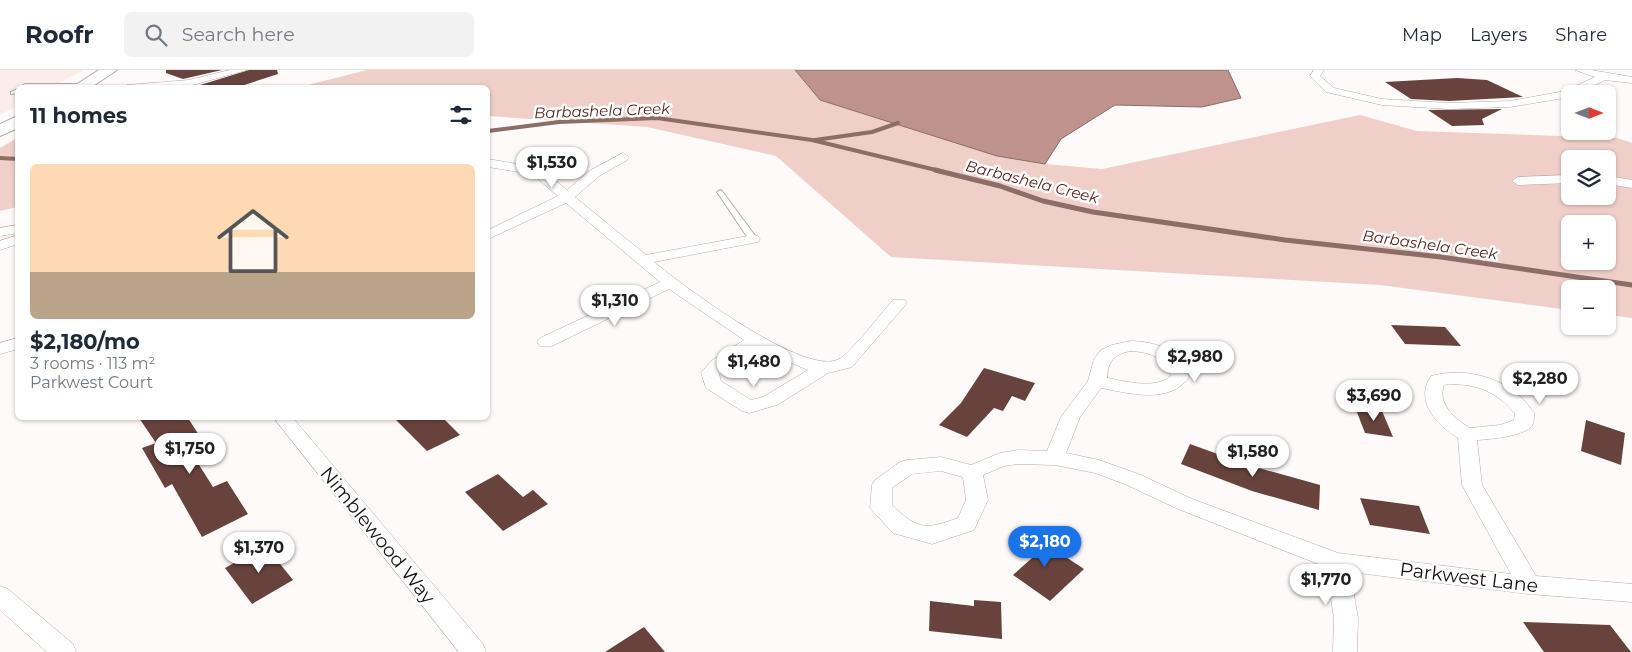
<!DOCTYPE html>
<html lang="en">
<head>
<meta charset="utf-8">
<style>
  :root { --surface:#fff; --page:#f2f2f3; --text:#1f2937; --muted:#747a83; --line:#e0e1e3; --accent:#1a73e8 }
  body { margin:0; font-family:Montserrat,sans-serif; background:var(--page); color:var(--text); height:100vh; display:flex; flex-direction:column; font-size:19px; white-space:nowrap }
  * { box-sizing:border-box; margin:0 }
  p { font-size:16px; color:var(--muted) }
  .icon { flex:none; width:28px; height:28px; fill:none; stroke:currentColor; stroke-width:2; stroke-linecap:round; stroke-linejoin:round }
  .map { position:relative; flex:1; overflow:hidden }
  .details { position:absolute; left:15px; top:15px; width:475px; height:335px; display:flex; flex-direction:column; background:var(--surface); border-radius:8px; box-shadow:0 1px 4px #0004 }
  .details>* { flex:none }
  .needle { width:32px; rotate:90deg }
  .fabs { position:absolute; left:1561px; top:15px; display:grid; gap:10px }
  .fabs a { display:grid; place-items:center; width:55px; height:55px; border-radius:8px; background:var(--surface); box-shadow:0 1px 4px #0004; font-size:25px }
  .price { position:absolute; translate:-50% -42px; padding:0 11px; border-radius:18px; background:#fff; color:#222; font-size:16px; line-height:32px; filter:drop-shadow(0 1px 2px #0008) }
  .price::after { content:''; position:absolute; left:50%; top:30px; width:15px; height:11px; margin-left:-8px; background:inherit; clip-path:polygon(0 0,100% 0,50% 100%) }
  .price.on { background:var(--accent); color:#fff }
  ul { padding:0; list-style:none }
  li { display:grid; align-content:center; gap:10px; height:265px; padding:0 15px }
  li span { display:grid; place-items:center; height:155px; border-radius:8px; color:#555 }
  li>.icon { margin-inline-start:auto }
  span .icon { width:90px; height:90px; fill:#fffc; stroke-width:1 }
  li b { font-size:21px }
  h2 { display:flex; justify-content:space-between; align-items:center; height:60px; padding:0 15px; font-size:21px }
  header { display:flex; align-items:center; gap:30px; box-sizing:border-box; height:70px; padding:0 25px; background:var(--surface); border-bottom:1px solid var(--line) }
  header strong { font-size:24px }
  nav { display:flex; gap:28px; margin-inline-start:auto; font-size:18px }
  .search { width:350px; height:45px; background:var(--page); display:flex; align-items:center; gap:12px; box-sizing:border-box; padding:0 18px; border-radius:8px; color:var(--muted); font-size:19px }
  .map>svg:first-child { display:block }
  .built { fill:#fdedea }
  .green { fill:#f0cfc9; fill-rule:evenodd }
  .water { fill:#be938d; stroke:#8c6d68 }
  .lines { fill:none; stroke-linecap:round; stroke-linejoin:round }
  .stream-far1 { stroke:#8c6d68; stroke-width:4 }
  .stream { stroke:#8c6d68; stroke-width:5 }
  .building { fill:#68433d }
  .lane-casing { stroke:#b6abaa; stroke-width:2 }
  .street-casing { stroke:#b6abaa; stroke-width:1 }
  .secondary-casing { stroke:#b6abaa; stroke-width:2 }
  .lane { fill:#fff; fill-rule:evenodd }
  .street { fill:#fff; fill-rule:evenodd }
  .secondary { fill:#fff; fill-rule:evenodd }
  .labels { text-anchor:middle; stroke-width:5; stroke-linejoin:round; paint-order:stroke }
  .far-water-label { font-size:15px; font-style:italic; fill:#5a231c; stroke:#fff }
  .near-street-label { font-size:19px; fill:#171312; stroke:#fff }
</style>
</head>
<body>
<header>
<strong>Roofr</strong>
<div class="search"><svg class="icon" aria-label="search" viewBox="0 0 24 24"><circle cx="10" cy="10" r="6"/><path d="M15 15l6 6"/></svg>Search here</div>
<nav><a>Map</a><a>Layers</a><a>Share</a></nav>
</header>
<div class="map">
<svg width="1632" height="582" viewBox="0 0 1632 582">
  <rect width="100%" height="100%" fill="#fefaf9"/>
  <path class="built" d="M0 0H84L51 17 18 18 17 36 0 45Z"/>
  <g class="green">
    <path d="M367 0H795L820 30 997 86 1045 94 1102 99 1360 45 1417 61 1617 68 1632 73V248L1608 245V219H1570V240L1380 215 891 187 776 86 647 57 488 46V18H296ZM1570 89H1608V126H1570ZM1570 154H1608V191H1570Z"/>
    <path d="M17 68V137L0 141V78Z"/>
  </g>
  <path class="water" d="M795 0H1228L1241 28 1202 37 1115 35 1061 69 1045 94 997 86 820 30Z"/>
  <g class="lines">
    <g class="stream-far1">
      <path d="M488 61 559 52 657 48 812 70 940 101"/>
      <path d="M815 70 872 62 898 53"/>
      <path d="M0 88 18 89"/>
    </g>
    <path class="stream" d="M935 100 1000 116 1043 131 1093 142 1285 170 1441 187 1632 215"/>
  </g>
  <g class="building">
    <path d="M166 0H222L183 9 166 3Z"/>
    <path d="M249 0H277L278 4 235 18H208L200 15Z"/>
    <path d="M1457 8 1487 10 1523 27 1449 31 1411 29 1385 12Z"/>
    <path d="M1502 39 1482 49 1484 55 1452 56 1428 40Z"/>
    <path d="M1391 255 1445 257 1461 276 1405 274Z"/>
    <path d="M984 298 1035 313 1025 331 1012 326 1003 341 994 338 967 367 939 355 961 333Z"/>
    <path d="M1355 337 1382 341 1393 367 1365 363Z"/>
    <path d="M139 348H188L204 373 189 379 213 417 227 411 248 444 202 467 172 414 165 418 142 378 156 373Z"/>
    <path d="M394 348H443L460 365 427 381Z"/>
    <path d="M1586 350 1625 363 1621 395 1581 381Z"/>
    <path d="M1190 374 1248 395 1320 415 1319 440 1252 421 1181 394Z"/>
    <path d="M498 404 523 427 533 420 548 434 503 461 465 422Z"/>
    <path d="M1360 428 1419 436 1430 464 1370 455Z"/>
    <path d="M1028 462 1084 499 1050 531 1013 505 1032 488 1013 475Z"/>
    <path d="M265 475 293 510 252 534 225 498Z"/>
    <path d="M974 530 1001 532 1002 569 929 561 930 531 974 536Z"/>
    <path d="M1523 552 1610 555 1631 582H1544Z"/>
    <path d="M644 557 665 582H605Z"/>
  </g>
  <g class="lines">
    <g class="lane-casing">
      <g id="lane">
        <path d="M25 14H80L83 16 80 18 23 17 22 16Z"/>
        <path d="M18 19V23L11 24V22Z"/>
        <path d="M720 120 722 121 756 167V171H750L717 122Z"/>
      </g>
    </g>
    <g class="street-casing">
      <g id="street">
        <path d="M230 0H247L189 16 122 18 127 15 189 10Z"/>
        <path d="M1314 0H1324L1320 6 1334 18 1382 29 1449 33 1510 31 1565 21 1595 7 1575 0H1591L1632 7V13L1605 10 1577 24H1570V27L1510 37 1449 39 1382 35 1326 22 1310 6Z"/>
        <path d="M623 83 629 87 627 90 599 106 575 127 646 185 753 165 758 166 760 169 758 172 654 192C683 216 806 308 839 289 850 284 883 241 893 230H905L907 233 852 297 828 303 777 335 749 343 742 341 706 318 701 303 711 291 744 270 669 219 552 276H540L537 272 540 268 660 212 566 133 488 169V160L558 126 532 104 488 97V89L540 98 567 120 591 100ZM756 278 808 300 763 327 751 330 721 311 719 304Z"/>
        <path d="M1570 105V113L1518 115 1512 111 1518 107Z"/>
        <path d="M1608 106 1632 110V118L1608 114Z"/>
        <path d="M18 155V163L0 166V158Z"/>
        <path d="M18 165V174L0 180V171Z"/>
        <path d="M18 268V279L0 284V273Z"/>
        <path d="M1131 271C1158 272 1180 280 1189 307 1170 335 1128 323 1101 318L1080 347 1066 383 1099 390 1141 405 1192 429 1338 483 1511 504 1462 415 1458 368C1437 355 1414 331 1431 306 1469 296 1512 309 1534 343 1534 348 1534 355 1530 358 1518 367 1491 369 1477 370L1482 415 1536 506 1632 514V532L1529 524 1350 502 1358 548 1357 582H1333L1334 548 1326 497 1178 439 1127 415 1095 403 1055 395 1018 394 1004 396 983 405 988 430 974 460 932 474 893 463 870 438 872 415 875 410 900 392 907 390 941 387 971 395 1000 383 1018 380 1047 381 1061 347 1088 311 1094 289 1101 280 1112 275ZM1131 281C1149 282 1165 287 1171 306 1155 320 1125 311 1107 308 1108 291 1114 284 1131 281ZM1450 314C1477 314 1498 322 1515 344L1514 350 1500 355 1470 358C1455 349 1437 334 1444 315ZM941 401 963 407 966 430 958 448C925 460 918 460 892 435V418L912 404Z"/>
        <path d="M274 348H293L483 574 486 582H459Z"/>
        <path d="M0 516 8 519 73 574 76 582H47L0 540Z"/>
      </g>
    </g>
    <g class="secondary-casing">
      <g id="secondary">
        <path d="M99 0H117L90 18H71Z"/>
        <path d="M18 46V58L0 66V54Z"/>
      </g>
    </g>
    <use href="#lane" class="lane"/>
    <use href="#street" class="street"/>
    <use href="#secondary" class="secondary"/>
  </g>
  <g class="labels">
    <g class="far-water-label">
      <text transform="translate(602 41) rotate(-2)" y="5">Barbashela Creek</text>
      <text transform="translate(1032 112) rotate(14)" y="5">Barbashela Creek</text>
      <text transform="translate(1430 175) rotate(8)" y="5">Barbashela Creek</text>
    </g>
    <g class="near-street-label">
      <text transform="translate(378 465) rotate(51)" y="7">Nimblewood Way</text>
      <text transform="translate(1469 507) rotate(7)" y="7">Parkwest Lane</text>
    </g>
  </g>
</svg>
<div class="fabs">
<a><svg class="needle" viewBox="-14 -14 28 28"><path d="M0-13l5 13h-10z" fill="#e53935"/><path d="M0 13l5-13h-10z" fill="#747a83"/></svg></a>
<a><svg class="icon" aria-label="layers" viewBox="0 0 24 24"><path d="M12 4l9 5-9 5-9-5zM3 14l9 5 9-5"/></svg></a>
<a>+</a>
<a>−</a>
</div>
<b class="price" style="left:552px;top:119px">$1,530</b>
<b class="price" style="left:615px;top:257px">$1,310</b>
<b class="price" style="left:1195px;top:313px">$2,980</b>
<b class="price" style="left:754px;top:318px">$1,480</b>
<b class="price" style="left:1540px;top:335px">$2,280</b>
<b class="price" style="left:1374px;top:352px">$3,690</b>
<b class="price" style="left:190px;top:405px">$1,750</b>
<b class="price" style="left:1253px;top:408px">$1,580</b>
<b class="price on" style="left:1045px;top:498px">$2,180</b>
<b class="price" style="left:259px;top:504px">$1,370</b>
<b class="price" style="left:1326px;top:536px">$1,770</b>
<section class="details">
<h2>11 homes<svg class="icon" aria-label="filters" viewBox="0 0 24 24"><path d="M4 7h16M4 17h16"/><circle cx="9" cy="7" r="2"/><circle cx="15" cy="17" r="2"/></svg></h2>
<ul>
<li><span style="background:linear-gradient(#ffd9b3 70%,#b9a48a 0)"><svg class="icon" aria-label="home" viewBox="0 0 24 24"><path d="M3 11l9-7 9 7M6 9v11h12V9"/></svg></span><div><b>$2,180/mo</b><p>3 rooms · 113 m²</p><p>Parkwest Court</p></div></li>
</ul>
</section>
</div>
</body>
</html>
